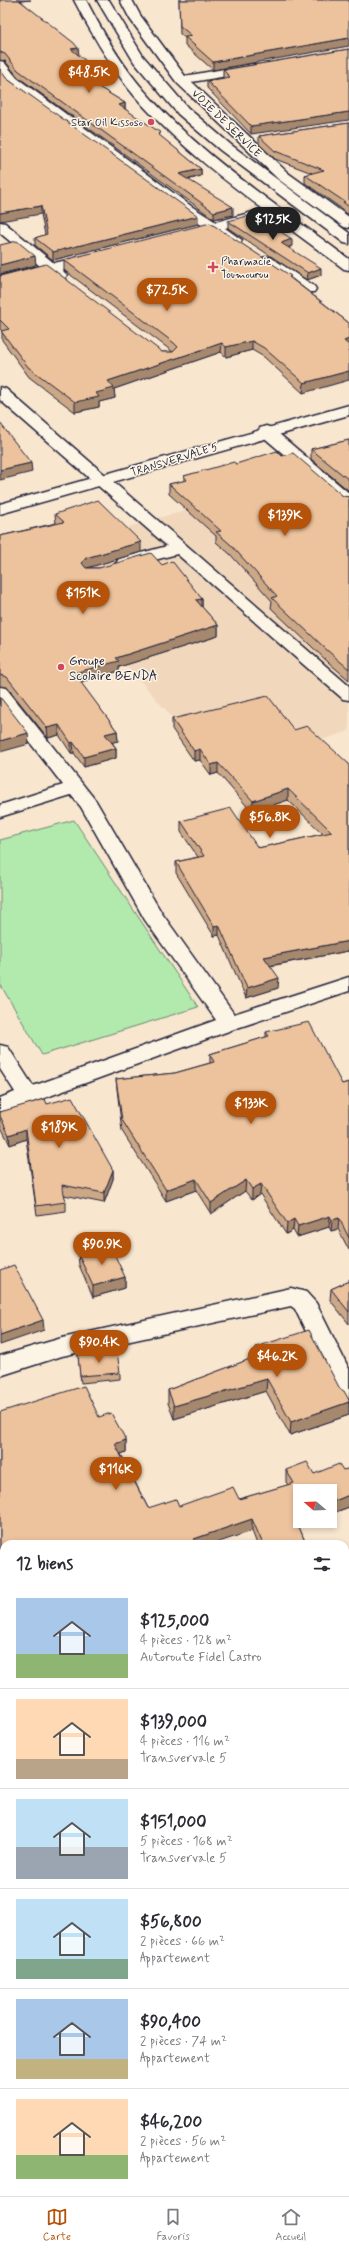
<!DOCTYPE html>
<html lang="fr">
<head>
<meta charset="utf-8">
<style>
  :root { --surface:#fff; --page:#f7f7f7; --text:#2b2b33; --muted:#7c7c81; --line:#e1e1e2; --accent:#b45309 }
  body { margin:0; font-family:Mynerve,sans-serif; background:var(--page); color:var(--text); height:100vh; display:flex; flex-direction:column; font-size:15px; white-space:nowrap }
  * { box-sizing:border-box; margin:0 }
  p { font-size:13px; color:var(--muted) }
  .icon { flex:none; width:22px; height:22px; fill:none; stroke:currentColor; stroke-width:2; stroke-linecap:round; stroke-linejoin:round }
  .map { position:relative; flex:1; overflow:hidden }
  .side { position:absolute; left:0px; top:1540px; width:349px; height:656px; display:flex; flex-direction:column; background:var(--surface); border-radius:12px 12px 0 0; box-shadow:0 2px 6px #0003 }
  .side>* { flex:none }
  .needle { width:26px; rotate:289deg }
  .fabs { position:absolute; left:293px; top:1484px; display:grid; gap:8px }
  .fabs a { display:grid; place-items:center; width:44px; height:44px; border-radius:0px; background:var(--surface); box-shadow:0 2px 6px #0003; font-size:20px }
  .price { position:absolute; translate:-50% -34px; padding:0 9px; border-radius:14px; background:var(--accent); color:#fff; font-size:13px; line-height:26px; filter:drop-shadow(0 1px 2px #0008) }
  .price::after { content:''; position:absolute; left:50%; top:24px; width:12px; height:9px; margin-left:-6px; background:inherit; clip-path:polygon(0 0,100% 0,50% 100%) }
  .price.on { background:#222; color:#fff }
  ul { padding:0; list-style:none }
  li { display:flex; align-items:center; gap:12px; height:100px; padding:0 16px }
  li+li { border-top:1px solid var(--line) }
  li span { display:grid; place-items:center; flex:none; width:112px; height:80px; border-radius:0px; color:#555 }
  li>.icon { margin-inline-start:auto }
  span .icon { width:48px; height:48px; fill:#fffc; stroke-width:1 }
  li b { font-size:17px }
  h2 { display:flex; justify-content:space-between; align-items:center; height:48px; padding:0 16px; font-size:17px }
  .dock { display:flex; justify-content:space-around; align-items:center; height:56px; border-top:1px solid var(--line); background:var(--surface); font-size:11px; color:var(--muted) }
  .dock a { display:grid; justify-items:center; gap:2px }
  .dock .on { color:var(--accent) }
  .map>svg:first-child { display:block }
  .built { fill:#f1d8bd }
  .green { fill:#b2e9ac; stroke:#6a8674 }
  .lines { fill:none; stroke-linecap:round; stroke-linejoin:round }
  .minor-casing { stroke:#22223b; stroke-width:3 }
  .major-casing { stroke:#22223b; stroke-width:3 }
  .highway-casing { stroke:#22223b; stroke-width:3 }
  .minor { fill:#fcf5e5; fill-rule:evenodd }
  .major { fill:#fcf5e5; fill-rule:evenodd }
  .highway { fill:#fcf5e5; fill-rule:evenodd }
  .wall { fill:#cca887; stroke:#22223b }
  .shaded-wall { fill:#a6886e; stroke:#22223b }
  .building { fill:#edc39d; stroke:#22223b }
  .poi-dot { fill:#d1495b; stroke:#fcf5e5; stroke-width:1.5 }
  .labels { text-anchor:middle; stroke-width:3; stroke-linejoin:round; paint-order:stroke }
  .far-poi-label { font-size:11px; fill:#22223b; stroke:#fcf5e5; text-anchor:end }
  .far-street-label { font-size:11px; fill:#22223b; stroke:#fcf5e5 }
  .poi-label { font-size:13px; fill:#22223b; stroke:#fcf5e5; text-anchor:start }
</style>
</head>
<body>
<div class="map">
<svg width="349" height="2196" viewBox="0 0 349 2196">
  <rect width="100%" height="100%" fill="#f8e6cf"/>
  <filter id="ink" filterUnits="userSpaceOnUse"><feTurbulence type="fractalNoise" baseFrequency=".025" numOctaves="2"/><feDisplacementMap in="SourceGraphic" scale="8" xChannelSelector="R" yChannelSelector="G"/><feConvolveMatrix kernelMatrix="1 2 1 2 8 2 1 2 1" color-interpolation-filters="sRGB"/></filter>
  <g filter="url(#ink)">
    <path class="built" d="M334 465 349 475V731L221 773 113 650 49 551Z"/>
    <path class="green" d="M74 820 198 1007 42 1055 0 984V840Z"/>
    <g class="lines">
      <g class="minor-casing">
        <g id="minor">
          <path d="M120 0H132L140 15 185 76 252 64 256 65 258 68 256 71 192 82 288 173 349 217V228L344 227 278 179 177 83 130 19Z"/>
          <path d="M0 61 4 62 17 78 191 206 216 222 275 206 282 210 280 213 225 228 242 240 240 243H230L181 212 7 84 0 74Z"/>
          <path d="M0 222 5 223 54 263 94 254 101 258 99 261 62 270 67 275 65 278H55L49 273 0 284V276L40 266 0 233Z"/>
          <path d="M267 257 272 258 314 286 316 289 314 292H304L262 264 260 261 262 258Z"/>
          <path d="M0 387 6 389 349 686V700L343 699 177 554 125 568 119 567 116 563 119 559 167 546 0 400Z"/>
          <path d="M266 426 272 428 349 493V506L343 505 260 434 258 431 260 428Z"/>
          <path d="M0 687 6 688 96 801 161 912 234 1014 349 977V991L237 1028 0 1114V1098L15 1092 0 1069V1045L8 1047 33 1086 216 1020 145 920 81 807 71 795 0 817V805L63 785 0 704Z"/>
          <path d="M291 1288 306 1292 316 1303 349 1369V1404L340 1401 295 1309 291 1306 62 1356 0 1376V1356L62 1338Z"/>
          <path d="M349 1639V1663L345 1664V1640Z"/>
          <path d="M4 1759V1785L0 1787V1761Z"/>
          <path d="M0 1819 4 1820V1853L0 1852Z"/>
          <path d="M349 2028V2058L345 2060V2030Z"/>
          <path d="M10 2192H48L46 2196H8Z"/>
        </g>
      </g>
      <g class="major-casing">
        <path id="major" d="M349 405V415L0 514V504Z"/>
      </g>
      <g class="highway-casing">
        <g id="highway">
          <path d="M74 0H86C101 29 117 57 137 82 193 151 279 206 349 259V270L344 269C274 216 183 156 128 88 107 60 90 31 74 0Z"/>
          <path d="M97 0H109L143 56 188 108 230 144 349 233V244L344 243 220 150 178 114 134 62Z"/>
        </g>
      </g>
      <use href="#minor" class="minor"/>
      <use href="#major" class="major"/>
      <use href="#highway" class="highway"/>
    </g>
    <g class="wall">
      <path d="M0 0 21 1 78 55 98 71V78L88 81 125 103V109L161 137 201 169V176L188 180 233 215 214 219 18 77 5 61 0 60Z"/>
      <path d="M179 0H349L213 70 185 45V38L180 34Z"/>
      <path d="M349 49 251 134 207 88V81L223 78V70Z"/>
      <path d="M6 78 198 224 53 260 35 245V238L45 235 41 214Z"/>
      <path d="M349 123V215L342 210V209L305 183V175L312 173 275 159 259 144V136Z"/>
      <path d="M228 221 292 246 288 248 321 275 307 280 228 228Z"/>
      <path d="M64 260 291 278 349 323 303 393 264 357 252 350 226 357 221 352 114 389 115 398 99 402V407L75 412 29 377 2 340V331L0 329V276L162 352H173L64 270Z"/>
      <path d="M349 440V491L311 459V449Z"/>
      <path d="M282 456 343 496 349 497V680L328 662 271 608 272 601 230 554 216 542V536L169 494V484L184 481V476L236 464Z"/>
      <path d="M55 514 141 552 86 568H99L162 565 202 599V607L218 625V636L119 667V671L80 682 117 731 118 741 112 742 116 748V758L84 767 74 753H71L59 735 48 738 7 687 0 686V536L56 523Z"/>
      <path d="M172 719 294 730 349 764V952L348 951 270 966 278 988 246 998 219 935 214 936 176 873V862L198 857 181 832V821L258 848 323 834 288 800 252 812 218 773 211 775 200 760 194 761 172 729Z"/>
      <path d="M266 1032 342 1084 349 1082V1250L338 1229 331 1231 329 1227 297 1237 293 1230 286 1234 260 1194 252 1200 245 1191 211 1214 196 1190 166 1201 122 1131 117 1089 116 1079 175 1073 210 1063V1054L266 1037Z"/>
      <path d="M47 1104 113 1170V1179L104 1203 64 1195 66 1202V1211L37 1215 26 1139 10 1145 0 1125V1112Z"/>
      <path d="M78 1254 125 1277V1288L93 1297 79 1265Z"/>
      <path d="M349 1279V1324L330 1300 331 1289 349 1281Z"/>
      <path d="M256 1347 340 1389 349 1400V1415L290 1435 266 1391 174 1419 168 1403V1390L256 1357Z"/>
      <path d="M78 1355 120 1373V1379L81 1383Z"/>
      <path d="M0 1412 99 1417 126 1440V1452L121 1454 148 1508 179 1506 239 1499 288 1485 286 1482V1470L314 1474 343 1470 349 1472V1507L330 1514V1491L300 1521H313L299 1527 306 1544H257L252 1531 4 1544V1782L3 1775 4 1759 0 1760Z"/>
      <path d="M349 2093V2149L345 2143V2096Z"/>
    </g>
    <g class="shaded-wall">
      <path d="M13 0H31L13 2Z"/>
      <path d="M349 38V46L213 70V62Z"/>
      <path d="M78 48 79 55 71 57V49Z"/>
      <path d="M98 71V78L80 82 79 75Z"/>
      <path d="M125 103V111L119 105Z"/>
      <path d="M349 112V120L251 134V126Z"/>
      <path d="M201 169V176L178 182 179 174Z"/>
      <path d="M41 206V214L0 221V213Z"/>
      <path d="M233 207V215L214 219V212Z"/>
      <path d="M198 216V224L53 260V252Z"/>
      <path d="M292 239V246L281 250V243Z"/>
      <path d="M35 256 36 265 0 274V265Z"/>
      <path d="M321 268V275L307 280 308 273Z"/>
      <path d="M349 339V349L344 341Z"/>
      <path d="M252 341V350L226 357V347Z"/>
      <path d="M222 343 221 352 114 389 115 398 99 402V407L75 412V402L96 393 108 381Z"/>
      <path d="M349 371V380L303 393 304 383Z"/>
      <path d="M31 463 32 472 0 480V470Z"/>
      <path d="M141 542V552L87 568 82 573V563L86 558Z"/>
      <path d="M202 599V609L196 600Z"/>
      <path d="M218 625V636L119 667V671L74 684V673L116 658Z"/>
      <path d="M59 725V735L48 738 47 728Z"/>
      <path d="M117 731 118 741 105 744V734Z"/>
      <path d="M28 733 29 744 0 752V741Z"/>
      <path d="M73 742 74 753H71V743Z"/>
      <path d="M116 748V758L84 767V757Z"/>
      <path d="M200 749V760L194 761V751Z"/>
      <path d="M218 763V773L211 775V765Z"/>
      <path d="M288 789V800L252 812 253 801Z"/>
      <path d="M219 925V935L214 936V926Z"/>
      <path d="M349 941 348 951 263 967 264 957Z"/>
      <path d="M279 978 278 988 246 998 247 988Z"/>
      <path d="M26 1129V1139L10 1145 9 1135Z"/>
      <path d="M113 1170V1179L104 1203V1193Z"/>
      <path d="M196 1179V1190L166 1201V1190Z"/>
      <path d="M246 1180 245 1191 211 1214V1203Z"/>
      <path d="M261 1184 260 1194 252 1200V1189Z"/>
      <path d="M330 1216 329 1227 297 1237 298 1226Z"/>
      <path d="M339 1218 338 1229 331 1231 332 1220Z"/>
      <path d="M294 1219 293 1230 286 1234 287 1223Z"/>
      <path d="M125 1277V1288L93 1297V1286Z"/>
      <path d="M43 1320 44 1330 0 1345V1335Z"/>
      <path d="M267 1379 266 1391 174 1419V1406Z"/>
      <path d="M349 1402V1415L290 1435 291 1422Z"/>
      <path d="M126 1440V1452L116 1456 115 1444Z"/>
      <path d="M349 1495V1507L330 1514V1503Z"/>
      <path d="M300 1515V1521H313L294 1529 295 1517Z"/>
      <path d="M252 1519V1531L213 1544H194V1539Z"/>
      <path d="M4 1747V1759L0 1760V1749Z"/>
      <path d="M349 1826V1837L345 1838V1827Z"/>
      <path d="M349 1995V2005L345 2007V1997Z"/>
      <path d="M4 2120V2131L0 2133V2122Z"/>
    </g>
    <g class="building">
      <path d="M0 0H19L74 43 78 48 71 49 98 71 79 75 125 103 119 105 161 133 158 134 201 169 179 174 233 207 214 212 18 70 5 54 0 52Z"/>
      <path d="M179 0H349V38L213 62 185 37 192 36 180 26Z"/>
      <path d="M349 49V112L251 126 207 81 230 77 223 70Z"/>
      <path d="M0 69 6 78 198 216 53 252 35 238 47 234 41 206 0 213Z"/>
      <path d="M349 123V207L343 202H345L305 175 324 170 275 151 259 136Z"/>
      <path d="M247 216 253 220 259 218 292 239 281 243 321 268 308 273 228 221Z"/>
      <path d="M210 223 291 276 289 277 349 323V339L344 341 349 345V371L304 383 264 348 252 341 226 347 222 343 108 381 114 388 96 393 99 397 75 402 28 367 1 331 9 329 0 320V276L46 264 162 352H173L178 347 174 343 64 260Z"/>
      <path d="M17 241 35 256 0 265V245Z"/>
      <path d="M0 423 31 463 0 470Z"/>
      <path d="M349 440V480L311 449Z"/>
      <path d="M277 451 282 456 293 453 343 496 349 497V669L328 651 272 598 277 596 230 544 216 532 221 531 169 484 187 480 184 476 234 462 236 464Z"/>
      <path d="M98 500 141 542 86 558 82 563 86 568H99L151 553 162 565 172 561 202 599 196 600 218 625 116 658 119 661 74 673 117 731 105 734 116 748 84 757 73 742 71 743 59 725 47 728 7 677 0 675V536L64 522 55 514Z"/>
      <path d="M268 696 294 730 307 726 349 764V941L264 957 279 978 247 988 219 925 214 926 176 862 204 856 181 821 231 808 258 848 332 832 288 789 253 801 218 763 211 765 200 749 194 751 172 719Z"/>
      <path d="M0 697 28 733 0 741Z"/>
      <path d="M309 1022 342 1084 349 1082V1238L339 1218 332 1220 330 1216 298 1226 294 1219 287 1223 261 1184 252 1189 246 1180 211 1203 196 1179 166 1190 122 1120 116 1079 175 1073 214 1062 210 1054 269 1036 266 1032Z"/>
      <path d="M72 1097 113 1170 104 1193 62 1185 66 1202 36 1206 26 1129 9 1135 0 1116V1112L45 1099 47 1104Z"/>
      <path d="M110 1245 125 1277 93 1286 78 1254Z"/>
      <path d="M14 1265 43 1320 0 1335V1270Z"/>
      <path d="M349 1281V1312L331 1289Z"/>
      <path d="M309 1330 340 1389 344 1391 349 1400V1402L291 1422 267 1379 174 1406 168 1390 258 1356 256 1347Z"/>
      <path d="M117 1352 120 1373 80 1376 78 1355Z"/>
      <path d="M84 1386 99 1417 111 1413 126 1440 115 1444 148 1508 176 1499 179 1506 233 1487 239 1499 294 1483 286 1470 307 1462 314 1474 339 1464 343 1470 347 1469 349 1472V1495L330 1503V1491H300V1515L295 1517 306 1544H263L252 1519 194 1539 196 1544H4V1747L0 1749V1412Z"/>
      <path d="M349 1734V1826L345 1827V1735Z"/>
      <path d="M4 1751V1777L3 1775Z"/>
      <path d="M345 1855 349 1862V1995L345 1997Z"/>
      <path d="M0 1878 4 1887V2120L0 2122Z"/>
      <path d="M349 2093V2139L345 2133V2096Z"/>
      <path d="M349 2160V2196H183L182 2195 190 2192H294V2193L296 2192H345V2162Z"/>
    </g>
  </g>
  <g class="poi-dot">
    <circle cx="151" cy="122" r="4"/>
    <path d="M211 261h4v4h4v4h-4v4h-4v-4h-4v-4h4z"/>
    <circle cx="61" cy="667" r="4"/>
  </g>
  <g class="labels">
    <g class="far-poi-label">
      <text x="143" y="126">Star Oil Kissoso</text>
      <text x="221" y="265" text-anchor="start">Pharmacie<tspan x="221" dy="13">Toumourou</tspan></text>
    </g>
    <g class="far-street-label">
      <text transform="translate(227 123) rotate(44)" y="4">VOIE DE SERVICE</text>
      <text transform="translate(174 459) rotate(-17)" y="4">TRANSVERVALE 5</text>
    </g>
    <g class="poi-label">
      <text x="69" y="665">Groupe<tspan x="69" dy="15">Scolaire BENDA</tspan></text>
    </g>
  </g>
</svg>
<div class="fabs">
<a><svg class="needle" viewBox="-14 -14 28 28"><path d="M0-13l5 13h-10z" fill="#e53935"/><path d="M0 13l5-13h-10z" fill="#7c7c81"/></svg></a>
</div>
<b class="price" style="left:89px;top:94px">$48.5K</b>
<b class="price on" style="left:273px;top:241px">$125K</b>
<b class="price" style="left:167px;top:312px">$72.5K</b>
<b class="price" style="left:285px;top:537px">$139K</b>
<b class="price" style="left:83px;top:615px">$151K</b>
<b class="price" style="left:270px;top:839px">$56.8K</b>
<b class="price" style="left:251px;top:1125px">$133K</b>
<b class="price" style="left:59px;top:1149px">$189K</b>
<b class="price" style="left:102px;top:1266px">$90.9K</b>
<b class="price" style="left:99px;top:1364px">$90.4K</b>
<b class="price" style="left:277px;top:1378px">$46.2K</b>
<b class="price" style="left:116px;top:1491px">$116K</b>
<section class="side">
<h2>12 biens<svg class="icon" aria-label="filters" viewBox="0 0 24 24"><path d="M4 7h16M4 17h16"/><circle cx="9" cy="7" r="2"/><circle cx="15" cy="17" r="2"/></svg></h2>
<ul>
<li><span style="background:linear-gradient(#a9c7e8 70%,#8fb573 0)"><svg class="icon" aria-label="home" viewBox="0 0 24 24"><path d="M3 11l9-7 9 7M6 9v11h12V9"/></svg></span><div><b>$125,000</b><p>4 pièces · 128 m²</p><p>Autoroute Fidel Castro</p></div></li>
<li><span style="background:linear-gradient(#ffd9b3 75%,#b9a48a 0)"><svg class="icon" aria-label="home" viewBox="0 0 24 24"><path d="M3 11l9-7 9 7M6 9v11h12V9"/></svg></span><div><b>$139,000</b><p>4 pièces · 116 m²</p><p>Transvervale 5</p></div></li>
<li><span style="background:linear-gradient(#bfe0f5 60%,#9aa5b1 0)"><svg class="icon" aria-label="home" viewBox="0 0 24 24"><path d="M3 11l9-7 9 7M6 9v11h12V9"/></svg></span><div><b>$151,000</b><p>5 pièces · 168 m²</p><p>Transvervale 5</p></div></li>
<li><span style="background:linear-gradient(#bfe0f5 75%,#7fa58c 0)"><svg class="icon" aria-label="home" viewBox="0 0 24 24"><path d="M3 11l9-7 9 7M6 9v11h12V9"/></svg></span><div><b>$56,800</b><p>2 pièces · 66 m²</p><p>Appartement</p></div></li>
<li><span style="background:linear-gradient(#a9c7e8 75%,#c2b280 0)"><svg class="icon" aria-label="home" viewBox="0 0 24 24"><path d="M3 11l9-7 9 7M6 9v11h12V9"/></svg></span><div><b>$90,400</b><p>2 pièces · 74 m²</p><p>Appartement</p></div></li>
<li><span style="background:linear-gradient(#ffd9b3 70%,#8fb573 0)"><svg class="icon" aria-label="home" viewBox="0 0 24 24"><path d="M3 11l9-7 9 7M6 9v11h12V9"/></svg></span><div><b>$46,200</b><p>2 pièces · 56 m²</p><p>Appartement</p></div></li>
</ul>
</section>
</div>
<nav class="dock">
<a class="on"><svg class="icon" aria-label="map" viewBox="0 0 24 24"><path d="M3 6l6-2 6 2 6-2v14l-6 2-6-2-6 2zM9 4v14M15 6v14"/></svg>Carte</a>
<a><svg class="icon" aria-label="saved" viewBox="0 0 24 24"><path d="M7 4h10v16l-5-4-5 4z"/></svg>Favoris</a>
<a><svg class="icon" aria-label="home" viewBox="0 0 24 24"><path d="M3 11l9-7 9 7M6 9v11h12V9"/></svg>Accueil</a>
</nav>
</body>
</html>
